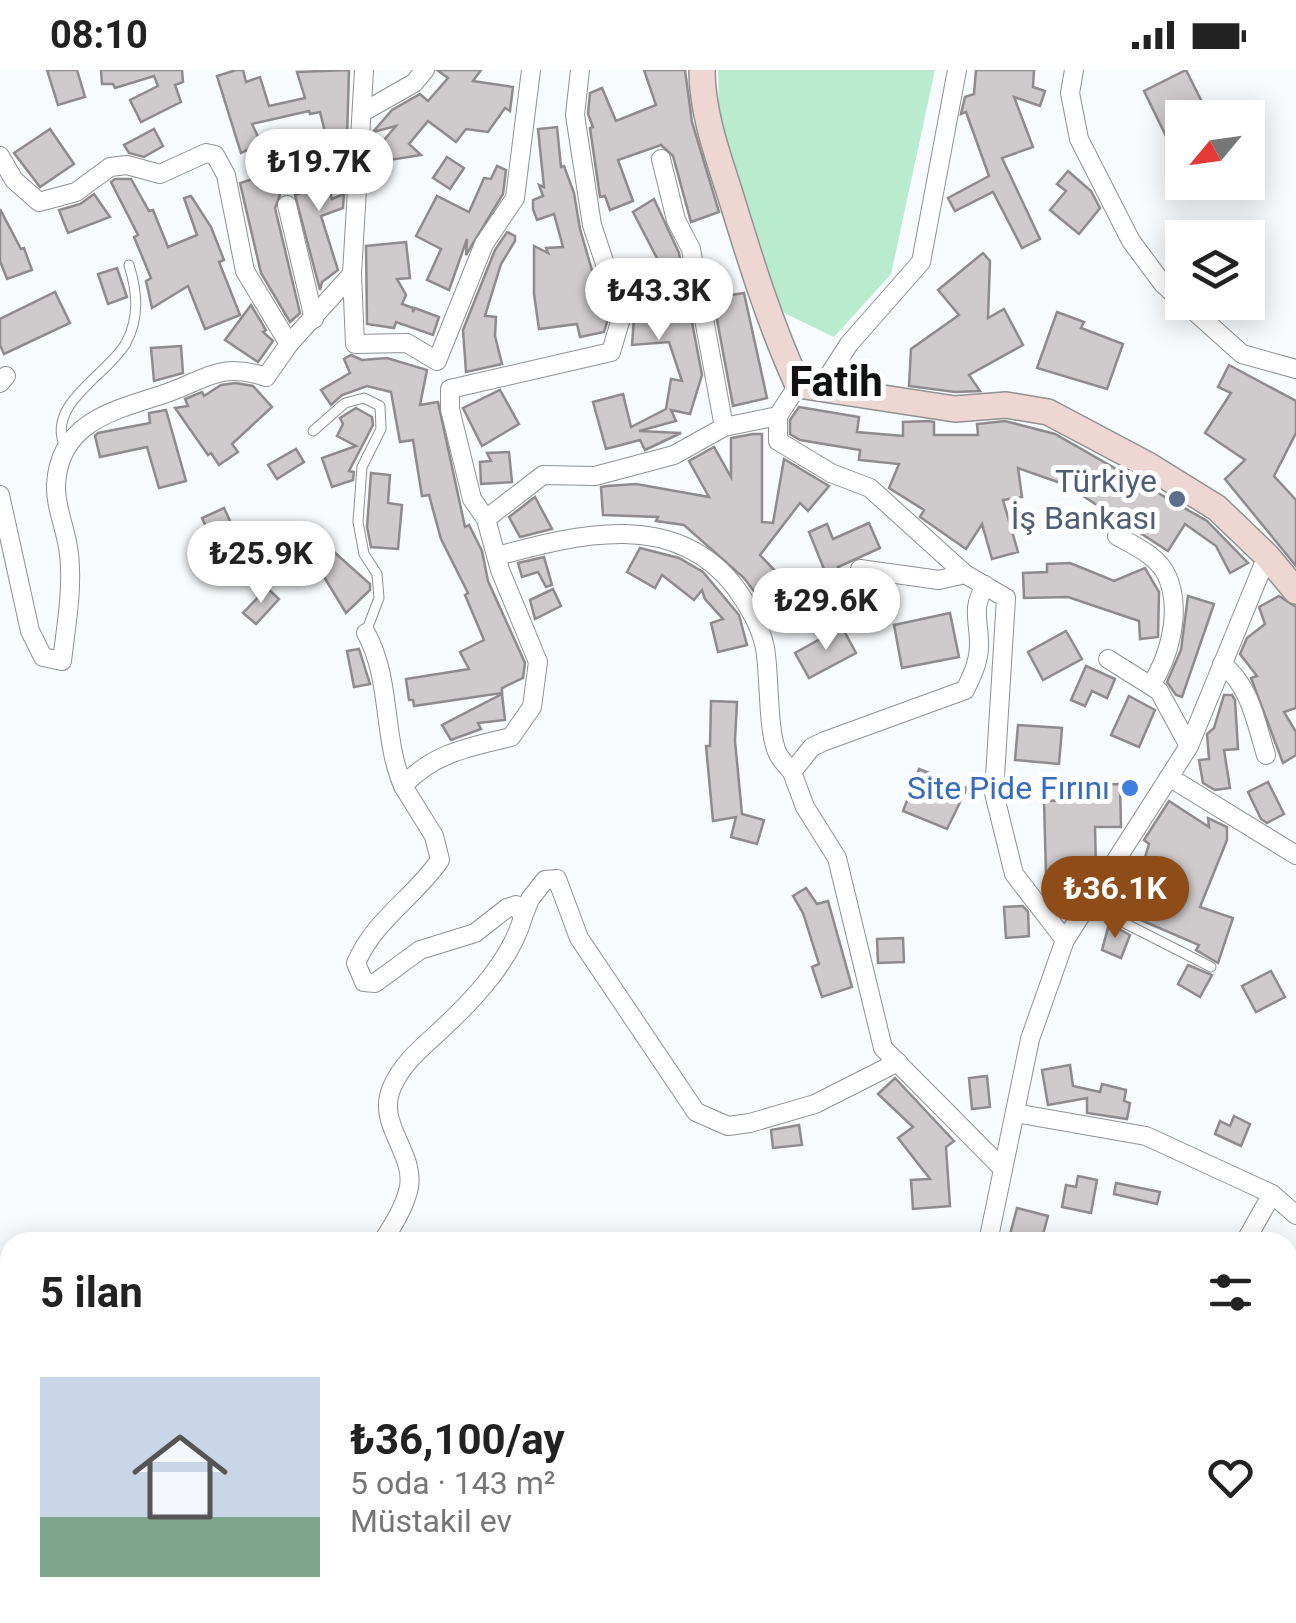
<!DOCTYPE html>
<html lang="tr">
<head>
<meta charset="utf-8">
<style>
  :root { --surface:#fff; --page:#f2f2f2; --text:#222; --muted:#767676; --line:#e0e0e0; --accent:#8d4c18 }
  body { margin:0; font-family:Roboto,sans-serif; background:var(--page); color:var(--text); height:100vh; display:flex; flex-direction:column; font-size:38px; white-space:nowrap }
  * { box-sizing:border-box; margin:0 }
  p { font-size:32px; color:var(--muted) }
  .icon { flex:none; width:55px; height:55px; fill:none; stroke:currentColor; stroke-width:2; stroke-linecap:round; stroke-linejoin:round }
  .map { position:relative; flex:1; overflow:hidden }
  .sheet { position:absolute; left:0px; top:1162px; width:1298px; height:392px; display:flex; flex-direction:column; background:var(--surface); border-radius:30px 30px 0 0; box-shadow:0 5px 25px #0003 }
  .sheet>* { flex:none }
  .needle { width:65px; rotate:241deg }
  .fabs { position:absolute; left:1165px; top:30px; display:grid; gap:20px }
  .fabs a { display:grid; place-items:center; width:100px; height:100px; border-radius:0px; background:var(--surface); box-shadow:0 5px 25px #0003; font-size:50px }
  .price { position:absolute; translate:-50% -85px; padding:0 22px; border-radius:35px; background:#fff; color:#222; font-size:32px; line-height:65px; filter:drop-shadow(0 2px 5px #0008) }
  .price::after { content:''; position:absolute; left:50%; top:60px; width:30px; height:22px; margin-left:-15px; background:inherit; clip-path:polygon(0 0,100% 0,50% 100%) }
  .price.current { background:var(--accent); color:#fff }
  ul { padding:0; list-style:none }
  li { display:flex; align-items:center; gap:30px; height:250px; padding:0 40px }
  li+li { border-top:2px solid var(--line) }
  li span { display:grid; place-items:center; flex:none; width:280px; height:200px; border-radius:0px; color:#555 }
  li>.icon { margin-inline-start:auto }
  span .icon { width:120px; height:120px; fill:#fffc; stroke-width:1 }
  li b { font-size:42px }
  h2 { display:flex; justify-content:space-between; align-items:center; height:120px; padding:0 40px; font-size:42px }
  .status { display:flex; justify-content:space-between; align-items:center; height:70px; padding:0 50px; background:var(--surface); direction:ltr }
  .status svg { height:28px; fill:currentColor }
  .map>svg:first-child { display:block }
  .green { fill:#b9ebce }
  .building { fill:#cfcbcd; stroke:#8f8b8c; stroke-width:2.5 }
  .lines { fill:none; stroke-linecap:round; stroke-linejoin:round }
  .service-casing { stroke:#8f9193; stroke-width:11 }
  .minor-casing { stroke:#8f9193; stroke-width:20 }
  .secondary-casing { stroke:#8f9193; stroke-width:28 }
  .service { stroke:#fff; stroke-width:9 }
  .minor { stroke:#fff; stroke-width:18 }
  .secondary { stroke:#eed7d3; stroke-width:25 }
  .service-dot { fill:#5c6f8a; stroke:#fff; stroke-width:4 }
  .shop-dot { fill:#3f7fe0; stroke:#fff; stroke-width:4 }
  .labels { text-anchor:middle; stroke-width:10; stroke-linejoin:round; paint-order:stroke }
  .service-label { font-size:32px; fill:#4e5e75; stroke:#fff; text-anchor:end }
  .shop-label { font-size:32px; fill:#366cbe; stroke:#fff; text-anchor:end }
  .district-label { font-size:42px; font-weight:bold; fill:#0f1011; stroke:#fff }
</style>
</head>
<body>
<div class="status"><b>08:10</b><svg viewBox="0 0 49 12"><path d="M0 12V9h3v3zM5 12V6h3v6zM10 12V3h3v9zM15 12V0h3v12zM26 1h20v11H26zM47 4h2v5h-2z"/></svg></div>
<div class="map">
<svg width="1296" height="1553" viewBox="0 0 1296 1553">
  <rect width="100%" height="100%" fill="#f8fbfd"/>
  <path class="green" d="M718 0H935L891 204 834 267 782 242 719 44Z"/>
  <g class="building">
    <path d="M47 0H77L85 27 58 35Z"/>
    <path d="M101 0H182L183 12 175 15 181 32 141 52 130 30 158 16 154 6 115 18 113 14H102Z"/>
    <path d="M236 0H243L246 12 260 7 269 36 305 28 297 2 349 0 347 69 342 71 344 85 327 70 320 42 310 44 309 41 252 54 261 73 241 83 217 6Z"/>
    <path d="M437 0H481L473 11 513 17 510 41 505 38 488 62 466 59 456 72 428 51 409 74 421 85 371 93 372 84 396 56 373 62 392 40 420 24 428 31 448 8Z"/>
    <path d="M644 0H685L692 52 719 142 691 152 673 86 661 75 618 90 633 131 610 140 605 126 600 127 590 58 593 57 588 44 590 23 602 18 616 51 656 35Z"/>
    <path d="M976 0H1034L1033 17 1045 21 1040 36 1014 27 1033 77 1002 88 1040 169 1022 178 993 122 955 141 948 128 989 106 966 42 961 44 965 27 974 24Z"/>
    <path d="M1186 0 1210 48H1182V99L1144 21Z"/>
    <path d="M557 57 561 97 564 96 574 123 580 159 607 252 604 262 580 267 577 254 539 259 534 224V176L548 183 546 178 563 177 554 144 537 150 533 139V130L543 126 539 115 544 117 538 59Z"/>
    <path d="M50 59 74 94 40 117 14 83Z"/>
    <path d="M154 59 163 76 144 87 129 83 124 75Z"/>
    <path d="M332 82 338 98 322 101 332 129 344 124 343 138 321 146 338 200 322 212 320 220 295 125 311 120 306 86Z"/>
    <path d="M447 87 464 98 450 119 433 108Z"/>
    <path d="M497 96 506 100 503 124 466 185 467 169 449 220 427 210 441 179 416 166 437 126 469 142 484 108 491 109Z"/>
    <path d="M1068 101 1091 121 1100 138 1079 164 1050 140 1066 121 1057 114Z"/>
    <path d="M273 103 280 125 275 138 300 243 290 252 261 203 240 113Z"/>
    <path d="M115 109H131L149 141 153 140 168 177 197 165 184 128 191 126 211 157 224 190 219 192 240 245 205 259 188 216 152 238 146 211 151 208 134 167 138 165 111 112Z"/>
    <path d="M94 124 110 147 68 163 59 140 80 134Z"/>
    <path d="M654 129 679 183 702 305 690 344 671 340 676 351 639 361 681 363 645 380 640 370 606 379 593 332 623 324 631 357 666 339 671 309 682 311 669 272 632 275 634 248 663 245 654 193 659 192 633 142Z"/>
    <path d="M0 139 21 179 24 178 32 200 7 209 0 191Z"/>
    <path d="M507 162 515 166V171L501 194 485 246 496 247 495 266 502 294 466 302 463 260 495 180Z"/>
    <path d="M406 172 410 208 397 209 406 225 402 234 413 238V242L415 238 439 247 433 265 396 252 394 258 367 254 366 176Z"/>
    <path d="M983 183 990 191 988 248 1004 239 1023 275 969 305 980 321 955 322 909 316 911 279 959 245 938 220Z"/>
    <path d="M117 198 127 227 108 234 98 204Z"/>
    <path d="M55 222 70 253 4 284 0 275V249Z"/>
    <path d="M744 223 767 328 733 336 713 228Z"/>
    <path d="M251 235 266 260 263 262 273 271 258 292 225 270Z"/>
    <path d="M1057 242 1084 252 1081 258 1123 274 1107 319 1037 298Z"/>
    <path d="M181 276 183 303 154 311 151 278Z"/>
    <path d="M351 285 362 290 387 288 427 300 420 335 438 332 465 457 469 455 482 481 488 511 525 593 523 608 502 618V623L414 636 413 630H409L406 609 469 599 460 582 484 570 465 525 468 523 441 469 429 425 422 426 413 370 400 372 391 322 367 316 342 325 331 335 321 320 350 303 344 289Z"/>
    <path d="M1229 295 1296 331V363L1274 406 1296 430V496L1225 409 1245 390 1205 363 1231 323 1218 317Z"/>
    <path d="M236 313 253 316 272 337 232 374 238 382 219 395 211 383 208 385 175 338 188 336 185 329 202 322 204 326 221 315Z"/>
    <path d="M500 320 519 354 482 376 463 338Z"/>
    <path d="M799 337 859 347 857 362 903 366V352L929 351 934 352V365H978L977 354 1005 351 1055 364 1207 451 1248 493 1230 503 1216 476 1185 454 1168 481 1066 415 1018 398 1022 427 1003 430 1018 482 992 489 982 454 966 479 920 447 924 440 889 418 899 394 859 390 860 380 800 370 790 364V350Z"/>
    <path d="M356 338 372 347 373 355 349 401 354 402 353 410 332 417 322 388 356 376 337 366 343 354 340 348Z"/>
    <path d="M166 340 186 411 159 418 147 377 100 387 95 366 98 363 150 353 149 343Z"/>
    <path d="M753 364H762V452L773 453 784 389 829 416 808 441 800 433 760 485 802 529 777 552 744 508 684 455 656 451 658 447 603 445 601 417 607 416 636 414 709 427 689 391 714 377 731 407V368Z"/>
    <path d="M296 379 304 392 277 409 268 395Z"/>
    <path d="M509 382 512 412 481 414 480 392 491 391 487 383Z"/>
    <path d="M371 403 390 405 388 433 402 435 398 479 371 477 367 457Z"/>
    <path d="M535 427 552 459 520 467 509 447Z"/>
    <path d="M224 438 238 468 216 478 202 448Z"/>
    <path d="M869 453 880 478 838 497 853 518 860 515 875 543 845 559 828 528 823 531 809 511 824 499 809 462 827 454 833 469Z"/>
    <path d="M260 455 283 468 276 482 264 476 260 483 249 476Z"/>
    <path d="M315 465 370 514V520L346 543 312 487 308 489 301 481Z"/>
    <path d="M640 478 679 488 703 502 739 545 747 575 718 582 711 553 723 549 705 529 702 520 694 530 662 505 655 518 627 502Z"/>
    <path d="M544 487 552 515 546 517 538 502 522 507 518 493Z"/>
    <path d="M1070 493 1114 511 1145 498 1159 522 1158 567 1140 569 1139 551 1068 527 1024 528 1023 503 1047 502V494Z"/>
    <path d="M267 518 279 529 256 554 243 543Z"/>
    <path d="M553 519 561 536 535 549 530 530Z"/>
    <path d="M1188 526 1214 534 1182 627 1176 625 1167 612 1181 580Z"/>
    <path d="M1279 526 1296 537V638L1284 642 1296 662V685L1283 693 1251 608 1257 606 1240 584 1247 568 1265 554 1259 537Z"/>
    <path d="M950 543 959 587 902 598 894 555Z"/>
    <path d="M842 557 856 583 809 608 795 583Z"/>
    <path d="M1066 561 1082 589 1043 610 1028 582Z"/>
    <path d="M359 579 370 614 354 617 347 581Z"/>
    <path d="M1086 596 1115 609 1107 628 1092 621 1085 636 1071 630Z"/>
    <path d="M502 624 505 650 478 653 481 659 451 670 442 655Z"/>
    <path d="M1224 625H1232L1235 630 1238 679 1224 680 1230 718 1215 720 1203 713 1199 690 1209 689 1207 664 1214 658Z"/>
    <path d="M1129 626 1155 640 1139 677 1111 665Z"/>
    <path d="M711 631 737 632 735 671 742 744 764 750 757 774 731 767 736 747 713 751 706 676H710Z"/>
    <path d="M1018 655 1062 658 1059 694 1015 690Z"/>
    <path d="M919 699 967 718 947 759 903 741Z"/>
    <path d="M1268 712 1284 744 1267 753 1261 749 1248 722Z"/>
    <path d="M1120 714 1121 757H1095L1096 798 1093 804H1046L1044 731 1073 730V715Z"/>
    <path d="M1169 731 1209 757 1208 748 1227 757V770L1200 837 1233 848 1218 893 1196 880 1199 875 1115 839 1127 796 1129 793 1142 797 1149 774 1144 770Z"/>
    <path d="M806 818 817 834 828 831 852 917 822 927 812 897 819 894 803 843 793 826Z"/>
    <path d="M1023 836 1028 842 1029 866 1006 868 1004 837Z"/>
    <path d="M1109 854 1130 865 1121 888 1102 880Z"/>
    <path d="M903 868 904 892 878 893 877 869Z"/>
    <path d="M1188 895 1212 905 1200 927 1178 914Z"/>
    <path d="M1271 901 1285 927 1256 942 1242 916Z"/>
    <path d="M1070 995 1073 1016 1100 1022 1102 1014 1126 1020 1124 1031 1130 1033 1127 1049 1087 1043V1028L1048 1035 1042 1000Z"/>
    <path d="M987 1006 990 1037 972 1039 969 1008Z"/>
    <path d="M895 1008 954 1071 946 1077 950 1136 913 1139 911 1110 930 1109 898 1068 913 1057 878 1024Z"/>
    <path d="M1234 1046 1250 1054 1241 1076 1215 1064 1220 1051 1230 1056Z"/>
    <path d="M799 1055 802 1075 773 1078 771 1060Z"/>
    <path d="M1078 1106 1097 1110 1091 1143 1062 1137 1066 1115 1076 1117Z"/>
    <path d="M1116 1113 1160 1122 1157 1134 1114 1124Z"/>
    <path d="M1017 1138 1048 1146 1041 1172H1008Z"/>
  </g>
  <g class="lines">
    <g class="service-casing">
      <g id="service">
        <path d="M313 361 345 333 364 328 380 336 381 359 362 397 358 452 364 484 377 504 379 528 366 562"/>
        <path d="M65 377C45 334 108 305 126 273 140 247 137 221 129 195"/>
        <path d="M1089 835 1211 897"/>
      </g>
    </g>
    <g class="minor-casing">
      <g id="minor">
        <path d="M1074 0 1070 23 1079 69 1131 171 1163 214 1182 231"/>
        <path d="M363 42 414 13 425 0"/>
        <path d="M0 86 14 110 39 132 76 122 110 97 127 95 160 104 206 83 215 85 226 105 245 201 289 274"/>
        <path d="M661 89 676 150 691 179 724 357"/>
        <path d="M287 135 314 249"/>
        <path d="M352 204 355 274 407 273 437 291 484 174 515 128 531 0"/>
        <path d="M1184 232 1242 284 1296 299"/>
        <path d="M0 313 6 306"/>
        <path d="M798 315 778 346V371L831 403 870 418 965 504 1006 528 994 723 1014 804 1065 870"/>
        <path d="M822 316 849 274 921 192 957 0"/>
        <path d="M0 425 30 561 43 587 62 591C66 557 73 518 69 484 67 462 55 437 56 415 59 351 116 340 164 324 206 310 219 291 266 307L289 274 352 204 364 0"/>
        <path d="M486 449 543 405 595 406 674 385 724 357 778 346"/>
        <path d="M1117 466C1135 476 1158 486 1167 506 1182 540 1170 586 1151 615"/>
        <path d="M497 486C579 464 675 439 735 517 749 537 760 554 765 578 770 605 767 662 778 684 781 690 787 696 792 702"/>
        <path d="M860 499 939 510 965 504"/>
        <path d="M985 515C972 540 978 545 979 571 980 589 973 604 965 620L825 671 812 677 792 702 805 737 837 788 883 978 1003 1099"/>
        <path d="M366 563C392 610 382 667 403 716 433 683 469 677 511 667L532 637 538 592 500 500 486 449 472 429 450 339V319L611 282 622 245 592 155 575 45 580 0"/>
        <path d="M1108 589 1159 621 1189 676"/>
        <path d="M1222 594C1250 615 1256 653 1266 685"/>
        <path d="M1169 707 1296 785"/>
        <path d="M523 847 530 829 545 810 557 809 579 868 696 1042 728 1056 750 1053 815 1034 898 992"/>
        <path d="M1015 1043 1146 1066 1272 1124 1296 1145"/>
        <path d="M382 1172C393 1156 405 1137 409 1117 415 1081 374 1053 393 1015 404 991 424 976 443 958 475 928 511 890 523 847L516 835 507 838 475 863 420 880 375 913 364 912 356 893C375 849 414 828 440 790L434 766 403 716"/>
        <path d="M988 1172 1030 969 1065 870 1189 676 1267 486"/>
        <path d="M1245 1172 1272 1124"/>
        <path d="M1288 1323 1296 1314"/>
        <path d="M1263 1545 1271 1553"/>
        <path d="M882 1553 885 1545"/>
        <path d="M1002 1553 1007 1545"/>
        <path d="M1081 1553 1085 1545"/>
      </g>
    </g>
    <g class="secondary-casing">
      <path id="secondary" d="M702 0C702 43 718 86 731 127 751 192 770 254 798 315L955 339 1006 335 1048 342 1146 394 1217 438 1267 486 1296 521"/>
    </g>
    <use href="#service" class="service"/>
    <use href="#minor" class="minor"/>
    <use href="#secondary" class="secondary"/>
  </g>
  <circle class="service-dot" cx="1177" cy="429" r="10"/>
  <circle class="shop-dot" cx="1130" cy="718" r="10"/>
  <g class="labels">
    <g class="service-label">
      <text x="1157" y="422">Türkiye<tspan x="1157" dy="37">İş Bankası</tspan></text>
    </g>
    <g class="shop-label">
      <text x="1110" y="729">Site Pide Fırını</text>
    </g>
    <g class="district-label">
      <text x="836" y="326">Fatih</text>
    </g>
  </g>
</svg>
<div class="fabs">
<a><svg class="needle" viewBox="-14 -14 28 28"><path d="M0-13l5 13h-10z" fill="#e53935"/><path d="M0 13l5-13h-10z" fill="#767676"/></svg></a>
<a><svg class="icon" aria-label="layers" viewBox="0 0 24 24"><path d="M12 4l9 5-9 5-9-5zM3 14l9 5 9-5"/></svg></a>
</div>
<b class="price" style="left:319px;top:144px">₺19.7K</b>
<b class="price" style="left:659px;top:273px">₺43.3K</b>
<b class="price" style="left:261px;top:536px">₺25.9K</b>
<b class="price" style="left:826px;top:583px">₺29.6K</b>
<b class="price current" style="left:1115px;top:871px">₺36.1K</b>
<section class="sheet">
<h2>5 ilan<svg class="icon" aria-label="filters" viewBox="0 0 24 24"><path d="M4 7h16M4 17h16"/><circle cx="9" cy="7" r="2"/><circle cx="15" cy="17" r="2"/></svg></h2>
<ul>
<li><span style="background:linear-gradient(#c9d6e8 70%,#7fa58c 0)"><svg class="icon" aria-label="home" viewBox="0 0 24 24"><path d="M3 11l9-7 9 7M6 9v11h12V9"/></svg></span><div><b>₺36,100/ay</b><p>5 oda · 143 m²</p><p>Müstakil ev</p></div><svg class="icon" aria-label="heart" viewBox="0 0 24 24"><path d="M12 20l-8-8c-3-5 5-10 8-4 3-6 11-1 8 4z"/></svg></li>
</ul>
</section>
</div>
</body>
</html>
